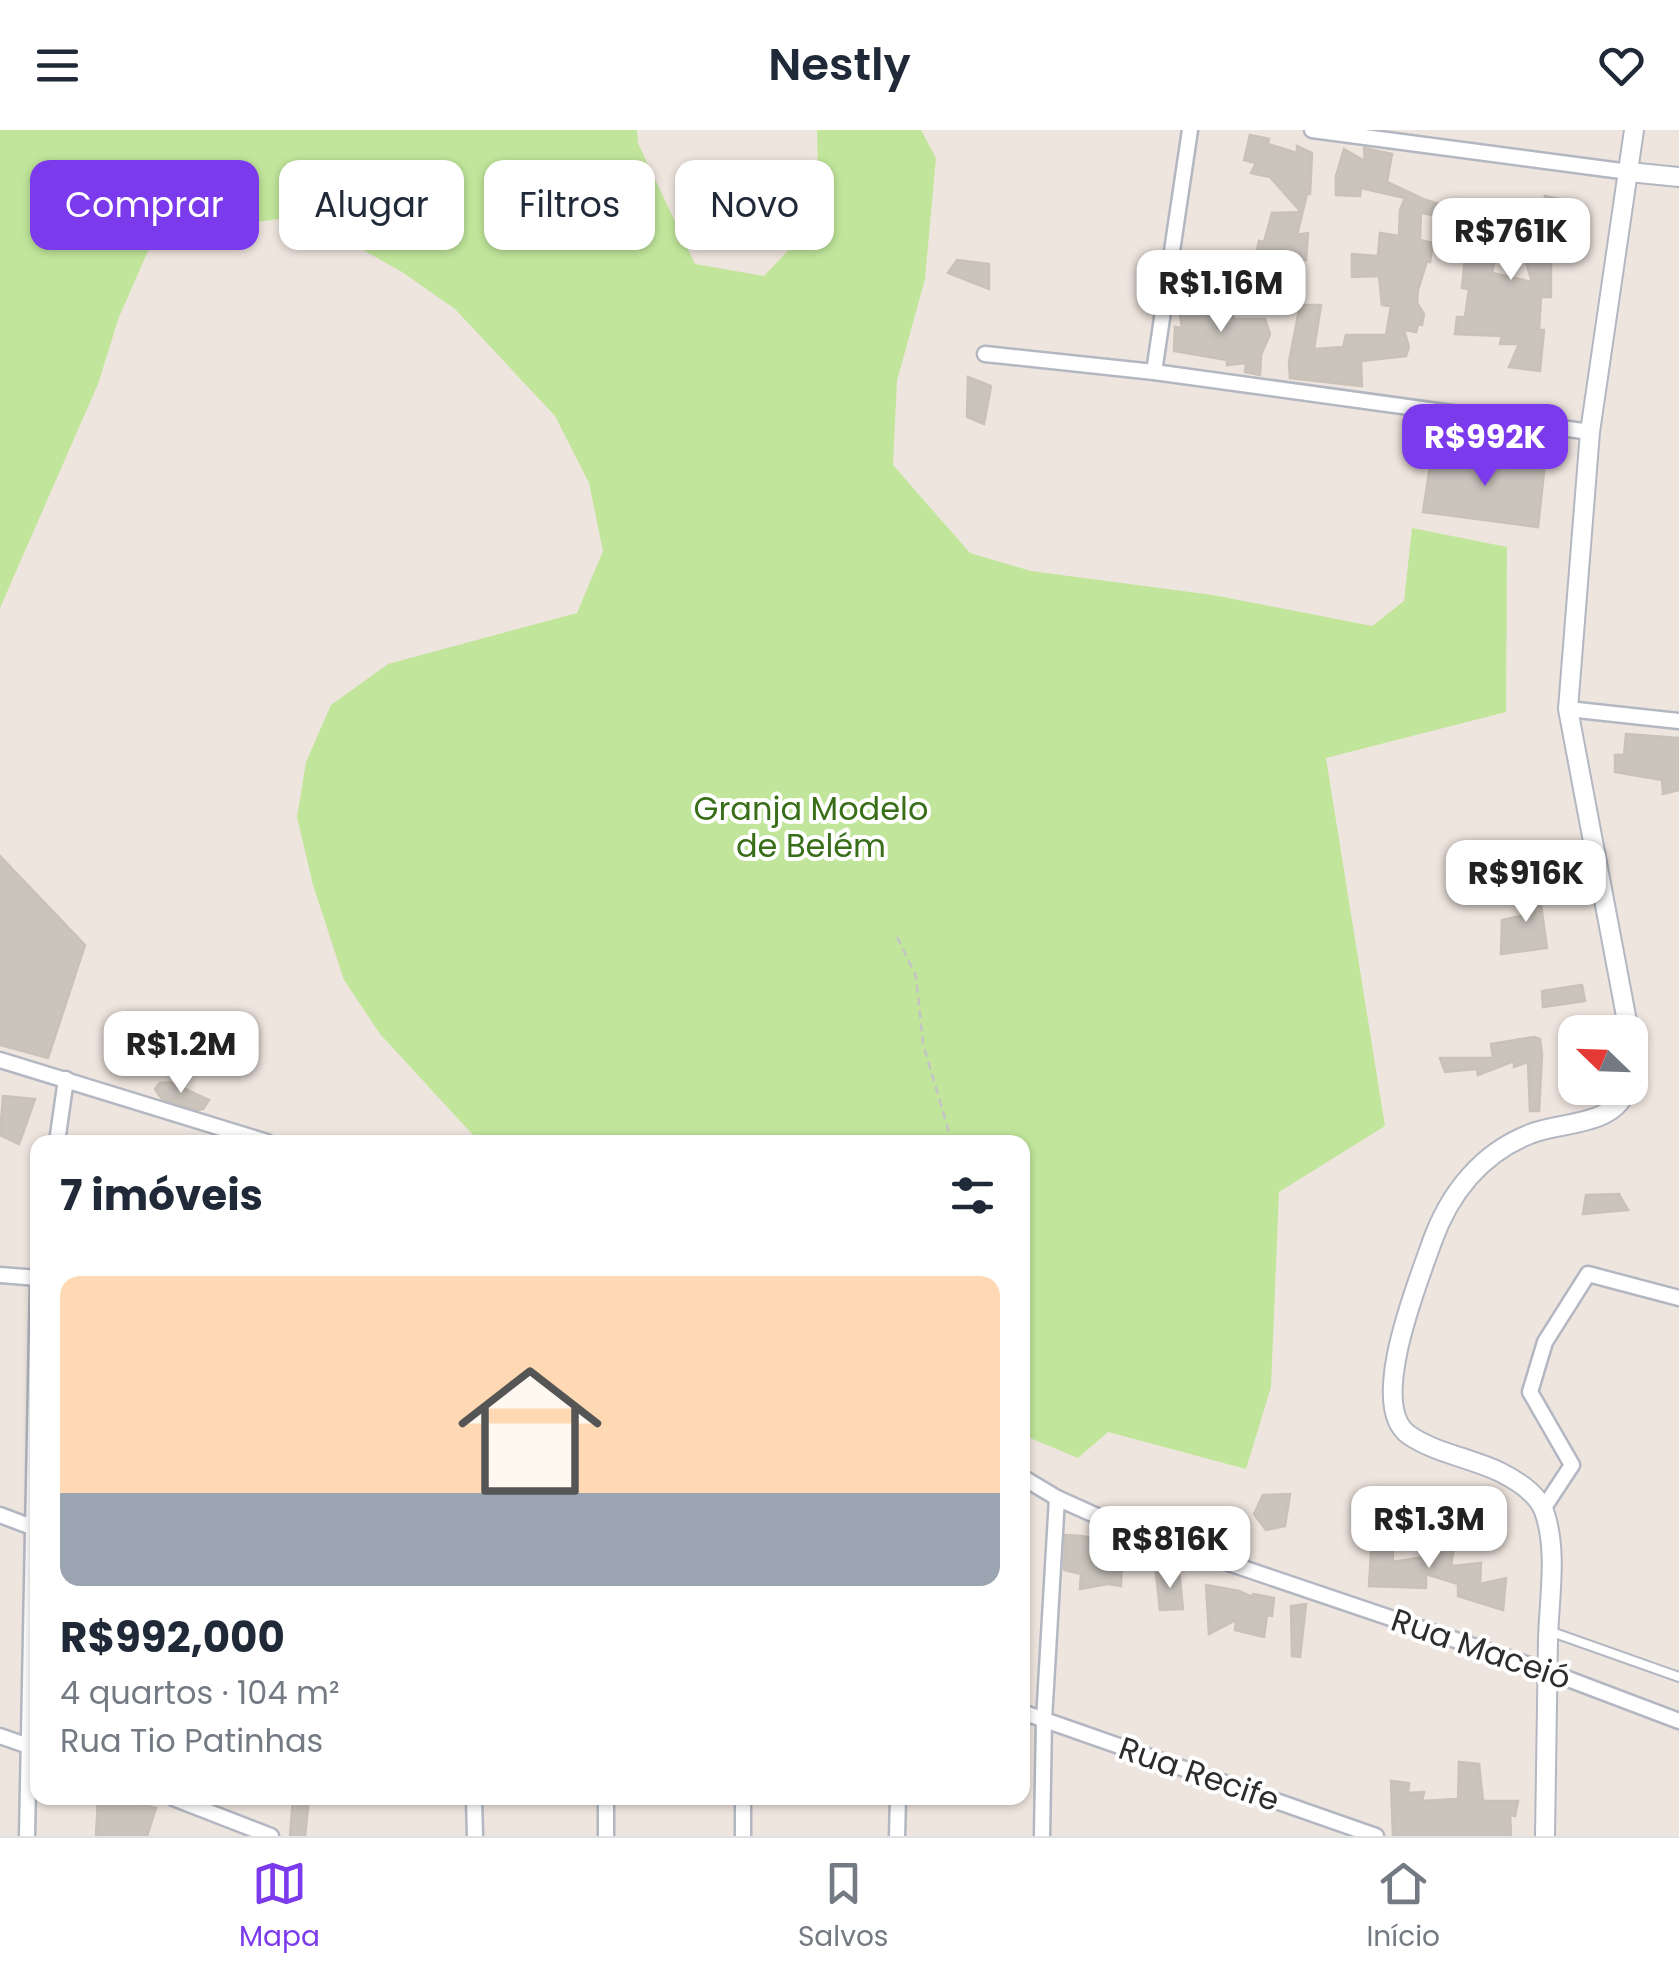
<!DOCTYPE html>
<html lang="pt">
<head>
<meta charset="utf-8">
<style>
  :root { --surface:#fff; --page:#f2f2f3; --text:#1f2937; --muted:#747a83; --line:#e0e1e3; --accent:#7c3aed }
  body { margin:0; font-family:Poppins,sans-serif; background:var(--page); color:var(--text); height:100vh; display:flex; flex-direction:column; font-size:38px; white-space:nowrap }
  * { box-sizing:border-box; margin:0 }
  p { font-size:32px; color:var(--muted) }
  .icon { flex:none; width:55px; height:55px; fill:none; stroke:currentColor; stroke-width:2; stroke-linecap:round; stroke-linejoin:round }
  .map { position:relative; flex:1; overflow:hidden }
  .drawer { position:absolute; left:30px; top:1005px; width:1000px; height:670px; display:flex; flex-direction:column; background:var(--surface); border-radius:20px; box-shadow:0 2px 8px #0004 }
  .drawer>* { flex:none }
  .hud { position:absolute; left:30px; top:30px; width:1000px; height:90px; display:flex; gap:20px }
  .needle { width:65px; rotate:293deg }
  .controls { position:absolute; left:1558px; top:885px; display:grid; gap:20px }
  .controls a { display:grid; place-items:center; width:90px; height:90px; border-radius:20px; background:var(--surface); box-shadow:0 2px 8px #0004; font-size:50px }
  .price { position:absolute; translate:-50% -85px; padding:0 22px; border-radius:20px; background:#fff; color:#222; font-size:32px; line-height:65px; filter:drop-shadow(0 2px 5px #0008) }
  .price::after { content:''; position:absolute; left:50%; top:60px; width:30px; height:22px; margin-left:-15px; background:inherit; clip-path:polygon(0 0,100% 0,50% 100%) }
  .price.on { background:var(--accent); color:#fff }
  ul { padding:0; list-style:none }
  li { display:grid; align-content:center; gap:20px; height:530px; padding:0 30px }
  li+li { border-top:2px solid var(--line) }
  li span { display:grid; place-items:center; height:310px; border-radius:20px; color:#555 }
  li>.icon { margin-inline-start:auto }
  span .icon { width:180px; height:180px; fill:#fffc; stroke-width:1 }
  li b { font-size:42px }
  h2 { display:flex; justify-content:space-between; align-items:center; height:120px; padding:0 30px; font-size:42px }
  .pill { padding:0 35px; border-radius:20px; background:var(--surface); box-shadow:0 2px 8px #0004; font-size:35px; line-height:90px }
  .pill.on { background:var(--accent); color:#fff }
  header { display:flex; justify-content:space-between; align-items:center; height:130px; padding:0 30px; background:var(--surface); font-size:45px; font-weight:600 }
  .dock { display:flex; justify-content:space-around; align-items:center; height:140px; border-top:2px solid var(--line); background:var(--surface); font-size:28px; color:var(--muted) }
  .dock a { display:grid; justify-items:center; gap:5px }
  .dock .on { color:var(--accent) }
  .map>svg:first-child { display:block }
  .green { fill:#c1e69b }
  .building { fill:#cac4bd; stroke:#cac1b8; stroke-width:2.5; fill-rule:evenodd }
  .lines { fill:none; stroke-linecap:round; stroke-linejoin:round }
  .service-casing { stroke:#b3b7c1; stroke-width:12 }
  .minor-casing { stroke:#b3b7c1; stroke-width:19 }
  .tertiary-casing { stroke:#b3b7c1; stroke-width:22 }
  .path { stroke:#c4c4c4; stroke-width:2.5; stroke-dasharray:8 5; stroke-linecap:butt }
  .service { stroke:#fff; stroke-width:8 }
  .minor { stroke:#fff; stroke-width:14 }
  .tertiary { stroke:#fff; stroke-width:18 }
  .labels { text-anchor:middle; stroke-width:8; stroke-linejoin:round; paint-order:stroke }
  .park-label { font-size:32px; fill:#396e19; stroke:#fff }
  .street-label { font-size:32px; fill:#2d2d2d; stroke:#fff }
</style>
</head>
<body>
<header><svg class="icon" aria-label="menu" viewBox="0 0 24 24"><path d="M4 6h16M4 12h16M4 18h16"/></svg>Nestly<svg class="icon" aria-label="heart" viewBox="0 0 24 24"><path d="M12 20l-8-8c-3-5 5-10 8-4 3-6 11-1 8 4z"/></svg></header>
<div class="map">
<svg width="1679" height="1706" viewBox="0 0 1679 1706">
  <rect width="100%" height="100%" fill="#efe5df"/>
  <path class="green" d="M0 0H637L638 13 695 134 764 146 819 88 817 0H921L936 28 925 149 897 251 893 335 970 423 1031 441 1213 465 1372 496 1404 471 1412 398 1507 417 1506 582 1326 628 1385 996 1279 1062 1271 1257 1246 1339 1108 1302 1078 1328 1023 1305 1022 1012H492L472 1004 380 904 344 850 313 755 297 687 306 632 331 575 388 534 577 483 603 421 589 353 555 286 455 179 402 142 342 108 279 89 209 98 148 121 119 187 98 254 0 478Z"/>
  <g class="building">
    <path d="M1250 5 1269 9 1268 14 1297 23V16L1312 23 1310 64H1307L1297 105 1308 103 1306 130H1301V151H1285L1252 142 1259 111 1264 112 1272 83 1301 82 1270 47 1251 43 1256 33 1244 30Z"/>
    <path d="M1364 18 1392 24 1387 52 1423 69 1461 81 1459 89 1421 83 1420 110 1433 113 1430 132 1427 131 1418 160 1417 173 1424 184 1422 195 1418 194 1416 202 1404 200 1409 217 1406 226 1361 231 1362 256 1290 248 1289 232 1300 175H1321L1314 219 1343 217 1346 205H1386L1391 176 1382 175 1379 146 1352 147V124L1378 126 1380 103 1399 106 1400 80 1405 68 1361 58 1360 66 1336 65V46L1344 19 1365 31Z"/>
    <path d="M1545 66 1567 71 1559 98 1558 119 1551 118V167H1541L1539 200H1544L1540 241 1509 237 1519 214H1500L1502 206 1455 204 1457 187H1465L1469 159 1462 158 1466 118 1472 119 1470 93 1542 100ZM1498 113 1521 116 1532 152 1492 143Z"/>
    <path d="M714 76 732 89 714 114 696 101Z"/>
    <path d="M957 130 989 134V159L948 143Z"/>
    <path d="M1178 171 1227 174 1234 189H1265L1270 204 1261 225 1260 245 1245 242 1246 233 1227 235V230L1174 221 1175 197 1182 198Z"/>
    <path d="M968 247 991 256 984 294 967 287Z"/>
    <path d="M1432 323 1545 333 1538 397 1423 382Z"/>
    <path d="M1626 604 1679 608V660L1663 664 1662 650 1615 642V625H1624Z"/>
    <path d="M0 726 85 815 48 928 0 915Z"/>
    <path d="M1547 753V767L1540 768 1547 818 1501 824 1502 790 1530 784 1526 756Z"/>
    <path d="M1582 855 1585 871 1543 877 1542 861Z"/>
    <path d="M1534 907 1540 909 1542 925 1539 981H1530L1528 932 1514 937V931L1478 945 1477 939 1445 942 1440 928H1493L1491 914Z"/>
    <path d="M170 952 209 970 203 979 197 980 162 969 155 959 160 953Z"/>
    <path d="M3 966 35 969 19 1014 0 1005Z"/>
    <path d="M1619 1064 1628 1080 1583 1084 1586 1065Z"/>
    <path d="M1290 1364 1285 1396 1266 1400 1254 1384 1263 1365Z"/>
    <path d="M1373 1391 1392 1395 1393 1432 1436 1425 1437 1413 1454 1417 1451 1436 1481 1433 1480 1454 1506 1448 1503 1480 1458 1466V1454L1426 1444V1458L1369 1456Z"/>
    <path d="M1065 1405 1082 1406 1141 1417 1134 1432 1122 1426 1121 1456 1108 1454 1080 1459 1081 1444 1064 1440Z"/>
    <path d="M1179 1441 1183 1479 1160 1480 1156 1443Z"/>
    <path d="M1206 1455 1239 1461 1252 1467 1253 1464 1274 1468 1272 1486 1267 1485 1264 1507 1235 1500 1236 1490 1209 1504Z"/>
    <path d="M1306 1474 1300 1527 1292 1526 1291 1476Z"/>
    <path d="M1459 1632 1479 1634 1483 1671H1518L1515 1686 1510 1685 1511 1706H1393L1391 1651 1409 1653 1408 1663 1424 1662 1422 1671 1458 1669Z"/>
    <path d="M98 1668H131L130 1672 156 1678 147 1706H96Z"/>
    <path d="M293 1668H309L305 1706H290Z"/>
  </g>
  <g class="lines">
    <g class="service-casing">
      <path id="service" d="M1549 1501 1679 1547"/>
    </g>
    <g class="minor-casing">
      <g id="minor">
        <path d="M1312 0 1629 42"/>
        <path d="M985 224 1154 242 1590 302"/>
        <path d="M1154 242 1190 0"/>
        <path d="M1568 579 1679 591"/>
        <path d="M0 930 267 1012"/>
        <path d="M57 1012 66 949"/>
        <path d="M0 1145 38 1148"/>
        <path d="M1022 1347 1057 1368 1119 1396 1547 1541 1679 1591"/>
        <path d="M1543 1379 1572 1335 1530 1262 1545 1212 1588 1144 1679 1168"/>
        <path d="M0 1385 37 1399"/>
        <path d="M1022 1582 1376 1706"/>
        <path d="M0 1606 37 1619"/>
        <path d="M173 1668 271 1706"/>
        <path d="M474 1668 475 1706"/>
        <path d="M606 1668V1706"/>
        <path d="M27 1706 38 1150"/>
        <path d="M743 1706V1668"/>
        <path d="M897 1706 898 1668"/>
        <path d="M1042 1706 1044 1590 1057 1368"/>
      </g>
    </g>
    <g class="tertiary-casing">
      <g id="tertiary">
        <path d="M1629 42 1679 47"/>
        <path d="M1629 902 1568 579 1590 302 1634 0"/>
        <path d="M1630 909V948"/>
        <path d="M1545 1706C1546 1640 1547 1575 1548 1509 1549 1469 1558 1420 1544 1381 1537 1363 1516 1350 1500 1342 1471 1328 1435 1323 1409 1305 1367 1276 1418 1152 1432 1112 1449 1064 1481 1023 1530 1004 1561 991 1615 997 1627 958"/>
      </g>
    </g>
    <path class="path" d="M897 807 916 846 923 914 952 1012"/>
    <use href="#service" class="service"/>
    <use href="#minor" class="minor"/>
    <use href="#tertiary" class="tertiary"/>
  </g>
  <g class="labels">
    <g class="park-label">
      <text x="811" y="690">Granja Modelo<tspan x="811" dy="37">de Belém</tspan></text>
    </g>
    <g class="street-label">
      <text transform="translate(1481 1519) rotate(19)" y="11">Rua Maceió</text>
      <text transform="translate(1199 1644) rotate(19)" y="11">Rua Recife</text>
    </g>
  </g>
</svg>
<div class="controls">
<a><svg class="needle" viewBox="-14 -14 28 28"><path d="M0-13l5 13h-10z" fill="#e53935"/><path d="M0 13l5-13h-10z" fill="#747a83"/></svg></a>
</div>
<b class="price" style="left:1511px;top:153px">R$761K</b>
<b class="price" style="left:1221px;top:205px">R$1.16M</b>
<b class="price on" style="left:1485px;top:359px">R$992K</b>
<b class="price" style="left:1526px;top:795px">R$916K</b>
<b class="price" style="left:181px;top:966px">R$1.2M</b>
<b class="price" style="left:1429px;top:1441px">R$1.3M</b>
<b class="price" style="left:1170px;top:1461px">R$816K</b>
<div class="hud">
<a class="pill on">Comprar</a>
<a class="pill">Alugar</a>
<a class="pill">Filtros</a>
<a class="pill">Novo</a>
</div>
<section class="drawer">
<h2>7 imóveis<svg class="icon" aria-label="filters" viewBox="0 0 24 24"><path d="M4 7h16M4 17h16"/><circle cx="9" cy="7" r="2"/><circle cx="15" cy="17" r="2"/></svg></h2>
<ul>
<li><span style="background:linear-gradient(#ffd9b3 70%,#9aa5b1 0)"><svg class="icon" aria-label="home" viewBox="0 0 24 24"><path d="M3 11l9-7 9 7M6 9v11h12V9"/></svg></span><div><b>R$992,000</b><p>4 quartos · 104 m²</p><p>Rua Tio Patinhas</p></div></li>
</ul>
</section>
</div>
<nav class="dock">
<a class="on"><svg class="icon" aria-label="map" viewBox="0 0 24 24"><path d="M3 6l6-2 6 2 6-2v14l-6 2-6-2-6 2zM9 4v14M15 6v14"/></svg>Mapa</a>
<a><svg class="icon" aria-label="saved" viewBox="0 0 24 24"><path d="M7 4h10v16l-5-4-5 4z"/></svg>Salvos</a>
<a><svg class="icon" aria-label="home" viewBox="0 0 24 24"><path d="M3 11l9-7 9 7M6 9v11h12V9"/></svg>Início</a>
</nav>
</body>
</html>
